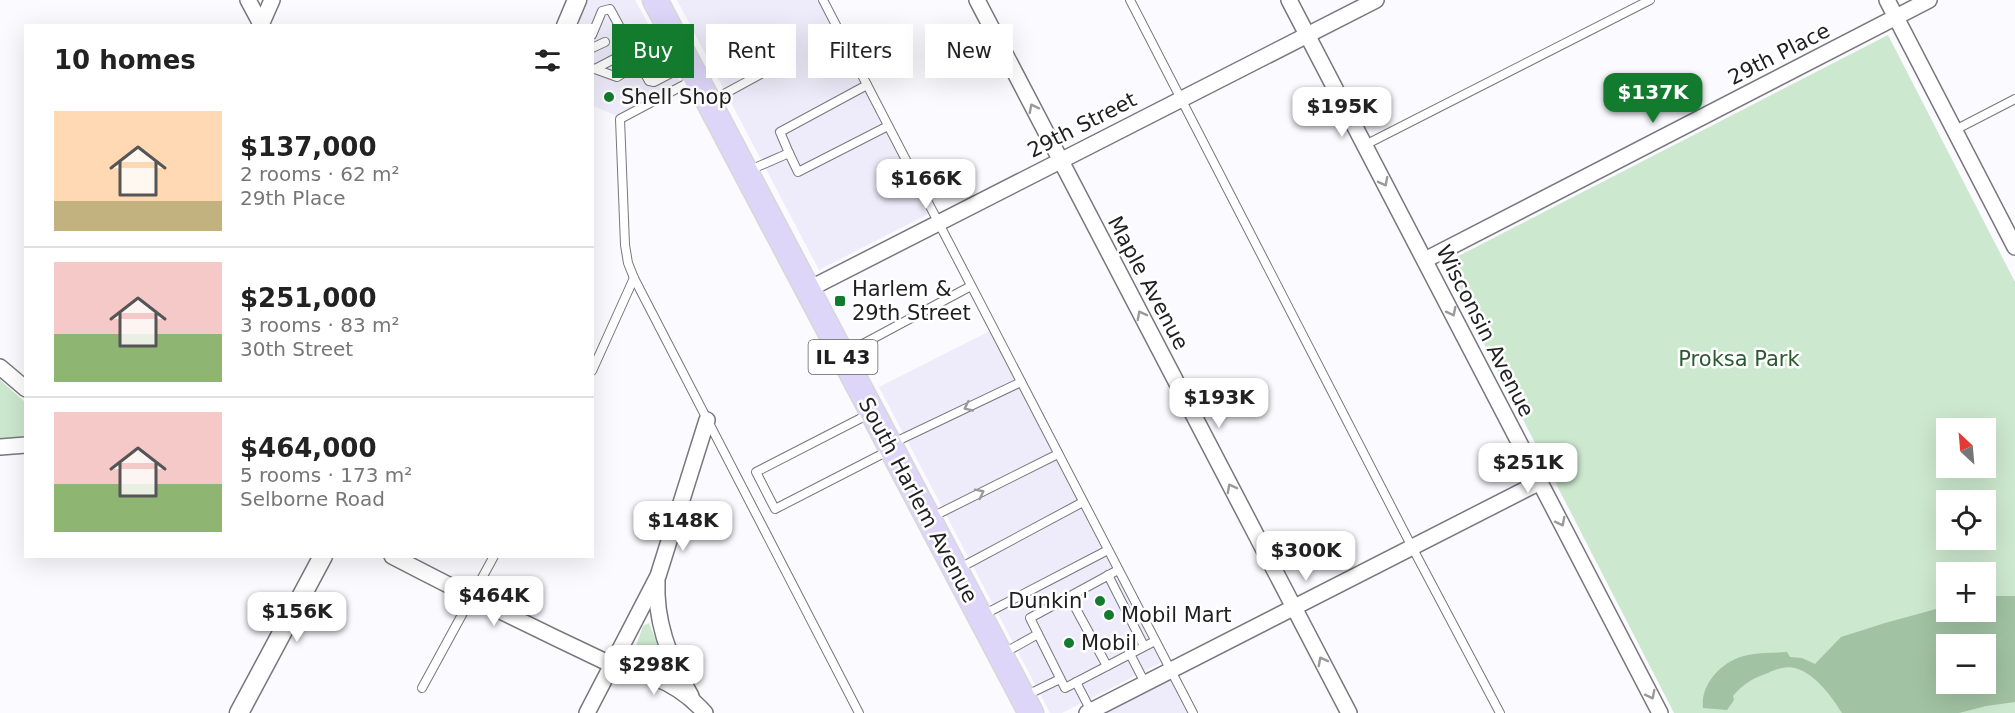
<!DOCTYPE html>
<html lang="en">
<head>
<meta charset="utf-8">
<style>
  :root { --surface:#fff; --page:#f2f2f2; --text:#222; --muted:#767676; --line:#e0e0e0; --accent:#137b2e }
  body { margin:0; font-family:"DejaVu Sans",sans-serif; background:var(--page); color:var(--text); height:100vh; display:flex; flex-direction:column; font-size:22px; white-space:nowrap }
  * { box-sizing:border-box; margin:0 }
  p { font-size:20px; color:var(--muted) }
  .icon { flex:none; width:33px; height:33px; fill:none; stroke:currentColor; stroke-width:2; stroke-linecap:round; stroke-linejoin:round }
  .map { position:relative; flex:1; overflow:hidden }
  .panel { position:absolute; left:24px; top:24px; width:570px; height:534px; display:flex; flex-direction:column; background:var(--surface); border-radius:0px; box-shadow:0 6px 24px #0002 }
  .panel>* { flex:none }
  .banner { position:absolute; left:612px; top:24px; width:570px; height:54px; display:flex; gap:12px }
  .needle { width:39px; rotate:334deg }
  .controls { position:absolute; left:1936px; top:418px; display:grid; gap:12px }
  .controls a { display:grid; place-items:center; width:60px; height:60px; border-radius:0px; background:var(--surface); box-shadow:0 6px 24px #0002; font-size:30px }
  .price { position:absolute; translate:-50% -51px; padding:0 14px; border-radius:12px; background:#fff; color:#222; font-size:20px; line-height:39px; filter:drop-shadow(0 2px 3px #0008) }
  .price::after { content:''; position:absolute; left:50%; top:36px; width:18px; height:14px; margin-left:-9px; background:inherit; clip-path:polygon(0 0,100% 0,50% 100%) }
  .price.selected { background:var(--accent); color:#fff }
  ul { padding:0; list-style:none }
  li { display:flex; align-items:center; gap:18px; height:150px; padding:0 30px }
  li+li { border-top:2px solid var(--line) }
  li span { display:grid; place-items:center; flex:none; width:168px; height:120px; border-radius:0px; color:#555 }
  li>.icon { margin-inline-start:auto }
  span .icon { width:72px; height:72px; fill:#fffc; stroke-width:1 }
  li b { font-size:26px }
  h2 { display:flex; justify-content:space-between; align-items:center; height:72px; padding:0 30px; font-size:26px }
  .tag { padding:0 21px; border-radius:0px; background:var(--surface); box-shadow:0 6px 24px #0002; font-size:21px; line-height:54px }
  .tag.selected { background:var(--accent); color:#fff }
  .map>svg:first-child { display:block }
  .built { fill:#eeecfa }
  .green { fill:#cce8ce; fill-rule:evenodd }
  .water { fill:#a1c2a3; fill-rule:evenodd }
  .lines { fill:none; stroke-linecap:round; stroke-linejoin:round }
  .service-casing { stroke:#78777d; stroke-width:10 }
  .minor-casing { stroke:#78777d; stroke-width:18 }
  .tertiary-casing { stroke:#78777d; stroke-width:21 }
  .primary-casing { stroke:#d7d7d7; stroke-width:27 }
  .service { stroke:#fff; stroke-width:8 }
  .minor { stroke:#fff; stroke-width:15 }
  .tertiary { stroke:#fff; stroke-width:18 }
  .primary { stroke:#ddd6f8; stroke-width:24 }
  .oneway { stroke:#9a9a9b }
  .poi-dot { fill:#137b2e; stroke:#fff; stroke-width:2 }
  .labels { text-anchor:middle; stroke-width:5; stroke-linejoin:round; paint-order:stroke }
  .shield { fill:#fff; stroke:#626264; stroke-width:1.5 }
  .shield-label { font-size:20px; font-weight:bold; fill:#1f1f21 }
  .street-label { font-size:21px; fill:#1f1f21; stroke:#fff }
  .poi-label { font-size:21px; fill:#1f1f21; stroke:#fff; text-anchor:start }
  .park-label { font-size:21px; fill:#295a30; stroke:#fff }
</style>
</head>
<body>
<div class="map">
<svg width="2015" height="713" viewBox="0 0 2015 713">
  <rect width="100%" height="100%" fill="#fafaff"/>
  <g class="built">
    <path d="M581 0H635L684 89 627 120 593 106 592 26H571Z"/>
    <path d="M677 0H826L936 210 819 270Z"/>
    <path d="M992 330 1162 662 1062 713H1050L879 387Z"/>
    <path d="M1170 678 1189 713H1101Z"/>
  </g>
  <g class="green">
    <path d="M1888 35 2015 282V713H1674L1443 264ZM1947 429H1986V468H1947ZM1947 501H1986V540H1947ZM1947 573H1986V612H1947ZM1947 645H1986V684H1947Z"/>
    <path d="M0 380 25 402V438L0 439Z"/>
    <path d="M649 623 665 663 664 668 660 671 633 654 643 626Z"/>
  </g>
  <path class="water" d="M1986 596H2015V702L1986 706 1959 713H1842C1832 697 1815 673 1795 668 1787 666 1776 669 1768 673 1753 678 1743 684 1733 696L1734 700 1727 710 1703 708C1700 683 1724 659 1748 655 1761 652 1774 653 1787 652L1790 657 1802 658 1815 664 1841 637 1885 623 1947 606V612H1986ZM1947 645H1986V684H1947Z"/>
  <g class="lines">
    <g class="service-casing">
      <g id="service">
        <path d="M823 0 1193 713"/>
        <path d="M1130 0 1412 547 1500 713"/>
        <path d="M592 35 602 11 610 9 649 81 654 82 687 65"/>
        <path d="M592 48 605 42"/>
        <path d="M592 68 617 77 622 74"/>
        <path d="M595 69 614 59"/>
        <path d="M695 79 620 119 625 245 628 263 634 278 859 713"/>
        <path d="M713 100 783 62"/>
        <path d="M1955 130 2015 99"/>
        <path d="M1365 145 1650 0"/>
        <path d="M789 153 798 172 888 126"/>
        <path d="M750 170 789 153 780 132 867 85"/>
        <path d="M846 353 971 286"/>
        <path d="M592 371 634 278"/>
        <path d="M871 413 756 472 775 509 888 451"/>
        <path d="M893 443 1021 382"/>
        <path d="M932 517 1058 454"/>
        <path d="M958 569 1083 502"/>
        <path d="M1118 570 1030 618 1065 688 1155 641"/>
        <path d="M1108 575 1144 646"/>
        <path d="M1069 596 1107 666"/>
        <path d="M983 615 1108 550"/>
        <path d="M1004 653 1038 634"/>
        <path d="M1130 654 1145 683"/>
        <path d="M1076 682 1091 711"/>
        <path d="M422 688 494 556"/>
        <path d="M1027 695 1060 679"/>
      </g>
    </g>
    <g class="minor-casing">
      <g id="minor">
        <path d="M248 0 262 26"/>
        <path d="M977 0 1349 713"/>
        <path d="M1289 0 1660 713"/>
        <path d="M1887 0 2015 247"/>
        <path d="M261 25 272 0"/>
        <path d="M1425 260 1929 0"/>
        <path d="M807 290 1376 0"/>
        <path d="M0 367 26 389"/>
        <path d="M0 447 26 445"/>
        <path d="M392 556C463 593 534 628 606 662 621 669 638 671 653 677 674 685 691 697 705 713"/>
        <path d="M657 581C655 623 670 661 691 696"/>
        <path d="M587 713 658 576 707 420"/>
        <path d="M1087 713 1540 482"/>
      </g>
    </g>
    <g class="tertiary-casing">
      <g id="tertiary">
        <path d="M566 26 577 0"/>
        <path d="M239 713 323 556"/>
      </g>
    </g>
    <g class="primary-casing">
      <path id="primary" d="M655 0 1031 713"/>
    </g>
    <use href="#service" class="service"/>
    <use href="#minor" class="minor"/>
    <use href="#tertiary" class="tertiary"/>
    <use href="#primary" class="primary"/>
  </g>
  <defs><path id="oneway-chevron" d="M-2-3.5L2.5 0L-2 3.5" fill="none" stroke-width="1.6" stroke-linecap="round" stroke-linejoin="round" transform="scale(1.5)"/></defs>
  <g class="oneway">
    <use href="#oneway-chevron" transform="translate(1033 108) rotate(-117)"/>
    <use href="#oneway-chevron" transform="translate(1384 182) rotate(62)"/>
    <use href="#oneway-chevron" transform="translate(1452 312) rotate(63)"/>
    <use href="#oneway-chevron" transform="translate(1141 315) rotate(-118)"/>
    <use href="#oneway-chevron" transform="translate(968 407) rotate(155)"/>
    <use href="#oneway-chevron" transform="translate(1231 488) rotate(-118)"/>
    <use href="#oneway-chevron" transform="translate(980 493) rotate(-27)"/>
    <use href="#oneway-chevron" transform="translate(1561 522) rotate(63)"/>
    <use href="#oneway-chevron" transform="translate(1322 661) rotate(-118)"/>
    <use href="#oneway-chevron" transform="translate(1651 695) rotate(63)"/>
  </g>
  <g class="poi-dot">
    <circle cx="609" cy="97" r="6"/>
    <rect x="834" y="295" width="12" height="12" rx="3"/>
    <circle cx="1100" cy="601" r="6"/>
    <circle cx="1109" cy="615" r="6"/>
    <circle cx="1069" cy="643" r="6"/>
  </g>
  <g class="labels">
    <rect class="shield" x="808.5" y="340" width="69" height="34" rx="4.5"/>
    <g class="shield-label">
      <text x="843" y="364">IL 43</text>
    </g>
    <g class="street-label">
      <text transform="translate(1779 54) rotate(-27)" y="7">29th Place</text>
      <text transform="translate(1082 125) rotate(-27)" y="7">29th Street</text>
      <text transform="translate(1148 283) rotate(62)" y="7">Maple Avenue</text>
      <text transform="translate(1485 331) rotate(63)" y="7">Wisconsin Avenue</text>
      <text transform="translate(918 500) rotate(62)" y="7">South Harlem Avenue</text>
    </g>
    <g class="poi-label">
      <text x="621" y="104">Shell Shop</text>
      <text x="852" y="296">Harlem &amp;<tspan x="852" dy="24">29th Street</tspan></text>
      <text x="1088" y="608" text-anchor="end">Dunkin'</text>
      <text x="1121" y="622">Mobil Mart</text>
      <text x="1081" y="650">Mobil</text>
    </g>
    <g class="park-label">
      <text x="1739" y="366">Proksa Park</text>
    </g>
  </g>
</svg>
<div class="controls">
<a><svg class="needle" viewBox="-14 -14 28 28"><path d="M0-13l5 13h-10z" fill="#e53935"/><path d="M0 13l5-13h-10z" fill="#767676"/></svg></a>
<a><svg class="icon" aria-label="locate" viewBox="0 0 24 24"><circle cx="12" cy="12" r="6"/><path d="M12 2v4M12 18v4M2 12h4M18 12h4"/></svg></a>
<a>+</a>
<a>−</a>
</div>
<b class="price selected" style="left:1653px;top:124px">$137K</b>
<b class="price" style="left:1342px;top:138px">$195K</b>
<b class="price" style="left:926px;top:210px">$166K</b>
<b class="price" style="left:1219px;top:429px">$193K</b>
<b class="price" style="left:1528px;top:494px">$251K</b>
<b class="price" style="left:683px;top:552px">$148K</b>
<b class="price" style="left:1306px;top:582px">$300K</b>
<b class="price" style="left:494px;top:627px">$464K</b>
<b class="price" style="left:297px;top:643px">$156K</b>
<b class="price" style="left:654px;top:696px">$298K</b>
<div class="banner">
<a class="tag selected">Buy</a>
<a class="tag">Rent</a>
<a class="tag">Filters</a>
<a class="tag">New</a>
</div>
<section class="panel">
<h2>10 homes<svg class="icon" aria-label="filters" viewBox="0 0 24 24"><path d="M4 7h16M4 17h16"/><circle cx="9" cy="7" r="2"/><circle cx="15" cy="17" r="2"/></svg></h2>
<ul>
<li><span style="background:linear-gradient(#ffd9b3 75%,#c2b280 0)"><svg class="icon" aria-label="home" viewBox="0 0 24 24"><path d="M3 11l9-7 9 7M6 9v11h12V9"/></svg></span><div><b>$137,000</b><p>2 rooms · 62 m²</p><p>29th Place</p></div></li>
<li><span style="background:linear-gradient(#f6c9c9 60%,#8fb573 0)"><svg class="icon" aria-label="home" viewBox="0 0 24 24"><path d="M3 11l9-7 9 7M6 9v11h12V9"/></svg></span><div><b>$251,000</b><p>3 rooms · 83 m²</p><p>30th Street</p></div></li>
<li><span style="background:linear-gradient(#f6c9c9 60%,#8fb573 0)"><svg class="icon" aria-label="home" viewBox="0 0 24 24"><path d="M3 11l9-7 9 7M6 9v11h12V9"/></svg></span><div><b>$464,000</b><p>5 rooms · 173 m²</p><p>Selborne Road</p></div></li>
</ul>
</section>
</div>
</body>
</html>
